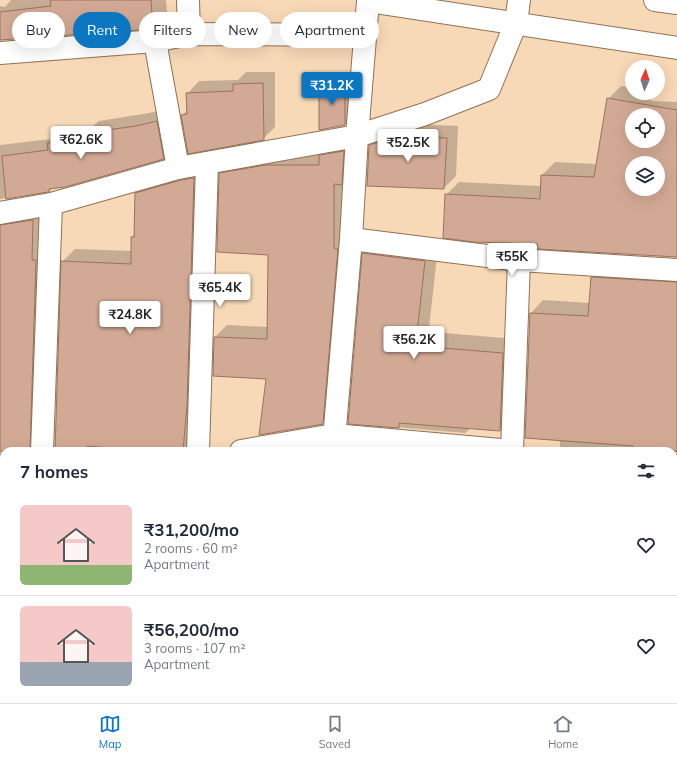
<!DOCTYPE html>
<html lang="en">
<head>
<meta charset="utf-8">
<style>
  :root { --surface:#fff; --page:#f2f2f3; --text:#1f2937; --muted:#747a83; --line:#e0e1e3; --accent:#0d76c1 }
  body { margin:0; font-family:Mulish,sans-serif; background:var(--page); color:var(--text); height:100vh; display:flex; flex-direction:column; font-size:15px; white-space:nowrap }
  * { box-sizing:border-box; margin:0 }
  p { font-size:13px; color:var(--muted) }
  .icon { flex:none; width:22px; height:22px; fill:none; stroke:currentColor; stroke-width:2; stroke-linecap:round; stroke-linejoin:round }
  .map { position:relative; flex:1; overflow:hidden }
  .sheet { position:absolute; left:0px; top:447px; width:677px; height:256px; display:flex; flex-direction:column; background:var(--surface); border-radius:12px 12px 0 0; box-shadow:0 4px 16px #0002 }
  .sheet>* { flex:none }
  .hud { position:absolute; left:12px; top:12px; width:400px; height:36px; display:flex; gap:8px }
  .needle { width:26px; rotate:3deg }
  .tools { position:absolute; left:625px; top:60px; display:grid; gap:8px }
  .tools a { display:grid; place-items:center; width:40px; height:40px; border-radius:50%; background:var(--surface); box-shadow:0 4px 16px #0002; font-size:20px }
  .price { position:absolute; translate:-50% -34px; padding:0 9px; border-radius:4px; background:#fff; color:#222; font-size:13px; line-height:26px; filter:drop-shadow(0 1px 2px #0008) }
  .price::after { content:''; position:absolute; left:50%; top:24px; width:12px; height:9px; margin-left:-6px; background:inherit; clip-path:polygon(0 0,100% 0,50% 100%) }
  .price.on { background:var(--accent); color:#fff }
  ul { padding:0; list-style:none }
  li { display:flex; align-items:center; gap:12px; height:100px; padding:0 20px }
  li+li { border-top:1px solid var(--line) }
  li span { display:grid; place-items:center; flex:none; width:112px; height:80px; border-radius:6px; color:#555 }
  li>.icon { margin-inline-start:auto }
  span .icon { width:48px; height:48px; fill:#fffc; stroke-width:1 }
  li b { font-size:17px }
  h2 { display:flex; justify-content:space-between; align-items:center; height:48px; padding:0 20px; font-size:17px }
  .chip { padding:0 14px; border-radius:18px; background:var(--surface); box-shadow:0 4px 16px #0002; font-size:14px; line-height:36px }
  .chip.on { background:var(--accent); color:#fff }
  .menu { display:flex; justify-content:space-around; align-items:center; height:56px; border-top:1px solid var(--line); background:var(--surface); font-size:11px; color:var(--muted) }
  .menu a { display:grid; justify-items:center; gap:2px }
  .menu .on { color:var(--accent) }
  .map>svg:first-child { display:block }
  .shadow { fill:#0003; fill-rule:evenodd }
  .building { fill:#d2a995; stroke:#997360; fill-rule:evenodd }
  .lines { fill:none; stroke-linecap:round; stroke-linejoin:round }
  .minor-casing { stroke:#8e7255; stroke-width:24 }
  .minor { stroke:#fff; stroke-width:22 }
</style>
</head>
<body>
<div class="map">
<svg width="677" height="703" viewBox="0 0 677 703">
  <rect width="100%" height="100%" fill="#f7d8b7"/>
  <g class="shadow">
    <path d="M11 0H166L167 13 152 28 0 39V6L5 7Z"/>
    <path d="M246 72H275V127L263 139 182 115 188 110 187 94 199 81 238 80Z"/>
    <path d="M327 78H351V118L345 124 320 84Z"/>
    <path d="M621 86 632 88V93H652L651 101 677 102V256L538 243 446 195 459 182 541 186 542 175 555 162 597 164 608 99ZM632 115H658V141H632ZM632 163H658V189H632Z"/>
    <path d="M169 109 176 145 163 158 52 188 48 191 0 199V201V145L51 139 60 130 93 126 99 121 149 113Z"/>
    <path d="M412 124 458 126 456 176 444 188 368 185 370 146 382 133Z"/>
    <path d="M355 140 334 411 322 423 215 337 227 325 269 327V254L220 174 232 162 279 153H323L332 144Z"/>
    <path d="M206 166 195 441 185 451H158L98 446V451H56L62 262 75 249 132 251V237L135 234 136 194 148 181Z"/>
    <path d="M0 202 45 208 48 449 54 451H4V479L0 478Z"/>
    <path d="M377 239 438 247 429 328H432V332L517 339 514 416 500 430 471 428 465 433 349 423 363 253Z"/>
    <path d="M605 265 677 269V453H673V451H642L598 448 597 451H560V440L531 313 543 300 590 303 592 278Z"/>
    <path d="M359 437 477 451H346Z"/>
    <path d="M303 443 338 449 344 451H295Z"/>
    <path d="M673 453 675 459 677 462V546H673Z"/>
    <path d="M0 589H2L0 618Z"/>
    <path d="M673 636H677V703H566L673 699Z"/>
    <path d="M0 668 4 676V699H144L150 703H155H0Z"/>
    <path d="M155 699H323L325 701 330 703H155Z"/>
    <rect x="332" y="699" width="89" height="4"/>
    <path d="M500 699H562L563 703H501Z"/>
  </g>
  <g class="building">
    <path d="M50 0H151L153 29 0 40V12L51 6Z"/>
    <path d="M263 83 264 140 188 154 181 115 187 114 186 93 233 91V84Z"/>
    <path d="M319 84H345V125L319 130Z"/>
    <path d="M607 98 677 110V257L537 249V244L473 242 443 238 445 194 540 199 541 175 594 177ZM632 115H658V141H632ZM632 163H658V189H632Z"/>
    <path d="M157 121 164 159 65 187 49 189 50 191 48 192 6 199 2 156 48 150 47 143 86 138 85 133 136 126Z"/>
    <path d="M399 136 447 138 444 189 367 186 369 145Z"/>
    <path d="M344 151 342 185 334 184V248L338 249 323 424 259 435 266 379 213 376 214 337 267 339 268 255 217 252 219 173 266 165H319V155Z"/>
    <path d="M194 178 187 406 183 451H146L87 446V451H55L61 261 131 264V237H134L135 193 181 180Z"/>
    <path d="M33 220 32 260H36L30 451H0V225Z"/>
    <path d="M362 253 425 261 416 342H418V346L503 353 500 431 399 423V428L348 424Z"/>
    <path d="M591 277 677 282V451H632L633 446 525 438 530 313 588 316Z"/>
  </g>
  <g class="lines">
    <g class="minor-casing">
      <g id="minor">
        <path d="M188 0 189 34"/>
        <path d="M368 0V1L677 48"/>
        <path d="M655 0 677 3"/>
        <path d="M155 41 178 168"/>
        <path d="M0 53 155 41 189 34 365 35"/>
        <path d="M0 213 51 204 178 168 357 136 425 114 489 89 516 23 519 0"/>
        <path d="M351 239 519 260 677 270"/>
        <path d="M42 451 51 204"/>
        <path d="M198 451 207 164"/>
        <path d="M241 451 334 435 511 451"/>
        <path d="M333 451 351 239 357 136 368 1"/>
        <path d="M512 451 519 260"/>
        <path d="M673 466H677"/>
        <path d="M0 511 4 510"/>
        <path d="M673 559 677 560"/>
        <path d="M0 680 4 630"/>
        <path d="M141 703 142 699"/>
        <path d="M319 703V699"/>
        <path d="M487 703V699"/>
        <path d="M558 703 559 699"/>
      </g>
    </g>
    <use href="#minor" class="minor"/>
  </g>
</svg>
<div class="tools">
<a><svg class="needle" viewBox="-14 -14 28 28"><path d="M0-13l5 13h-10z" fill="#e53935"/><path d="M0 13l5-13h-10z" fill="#747a83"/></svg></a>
<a><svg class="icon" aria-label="locate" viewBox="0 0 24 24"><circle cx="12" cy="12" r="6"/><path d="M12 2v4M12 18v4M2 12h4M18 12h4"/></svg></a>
<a><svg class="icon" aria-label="layers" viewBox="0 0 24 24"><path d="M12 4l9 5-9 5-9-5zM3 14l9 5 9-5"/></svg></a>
</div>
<b class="price on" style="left:332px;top:106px">₹31.2K</b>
<b class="price" style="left:81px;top:160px">₹62.6K</b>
<b class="price" style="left:408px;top:163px">₹52.5K</b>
<b class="price" style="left:512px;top:277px">₹55K</b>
<b class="price" style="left:220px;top:308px">₹65.4K</b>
<b class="price" style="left:130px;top:335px">₹24.8K</b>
<b class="price" style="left:414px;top:360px">₹56.2K</b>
<div class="hud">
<a class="chip">Buy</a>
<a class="chip on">Rent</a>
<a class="chip">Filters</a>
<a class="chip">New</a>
<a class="chip">Apartment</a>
</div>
<section class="sheet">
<h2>7 homes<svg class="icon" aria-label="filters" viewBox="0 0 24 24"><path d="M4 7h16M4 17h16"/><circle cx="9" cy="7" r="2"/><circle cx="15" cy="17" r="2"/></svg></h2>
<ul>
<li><span style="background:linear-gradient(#f6c9c9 75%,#8fb573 0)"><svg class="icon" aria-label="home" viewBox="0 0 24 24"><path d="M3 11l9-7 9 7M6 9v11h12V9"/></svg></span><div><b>₹31,200/mo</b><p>2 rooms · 60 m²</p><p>Apartment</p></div><svg class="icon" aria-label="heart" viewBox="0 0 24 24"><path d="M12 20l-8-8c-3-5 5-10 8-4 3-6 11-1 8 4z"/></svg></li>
<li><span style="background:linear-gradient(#f6c9c9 70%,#9aa5b1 0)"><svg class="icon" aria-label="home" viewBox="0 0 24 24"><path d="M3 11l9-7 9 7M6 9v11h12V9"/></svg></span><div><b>₹56,200/mo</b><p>3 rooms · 107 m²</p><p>Apartment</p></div><svg class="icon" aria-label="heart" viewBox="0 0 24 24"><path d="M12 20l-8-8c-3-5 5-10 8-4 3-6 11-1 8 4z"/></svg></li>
</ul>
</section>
</div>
<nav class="menu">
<a class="on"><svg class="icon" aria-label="map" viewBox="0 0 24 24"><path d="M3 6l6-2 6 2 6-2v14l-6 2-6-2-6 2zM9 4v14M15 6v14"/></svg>Map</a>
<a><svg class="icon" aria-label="saved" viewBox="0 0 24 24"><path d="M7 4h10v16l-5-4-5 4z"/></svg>Saved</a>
<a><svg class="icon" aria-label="home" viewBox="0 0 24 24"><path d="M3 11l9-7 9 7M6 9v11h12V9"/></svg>Home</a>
</nav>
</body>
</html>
